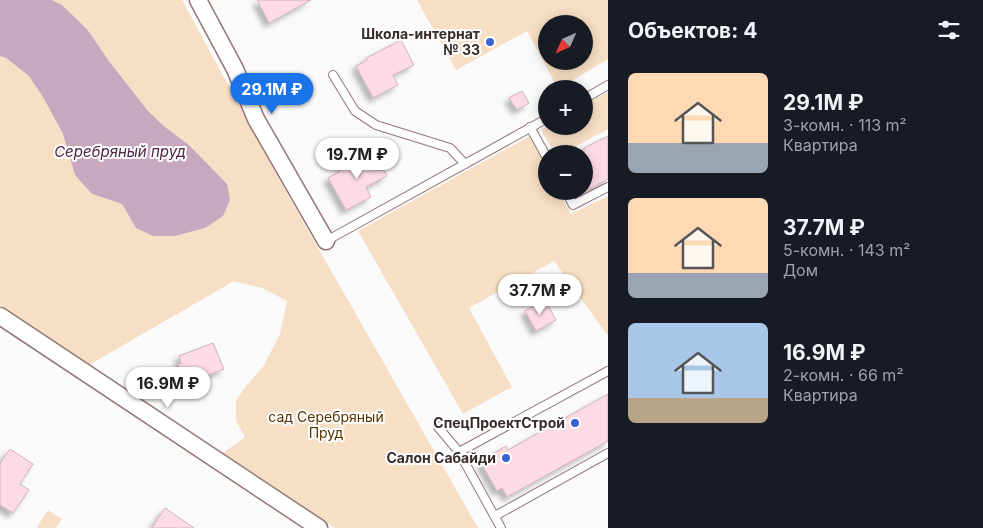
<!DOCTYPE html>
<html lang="ru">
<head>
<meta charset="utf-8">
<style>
  :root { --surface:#171b24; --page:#242831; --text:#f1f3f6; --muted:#9ea1a6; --accent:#1a73e8 }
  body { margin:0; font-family:Inter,sans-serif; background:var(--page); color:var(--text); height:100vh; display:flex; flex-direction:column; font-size:19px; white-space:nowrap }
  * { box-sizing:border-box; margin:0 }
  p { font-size:16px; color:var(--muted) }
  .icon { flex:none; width:28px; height:28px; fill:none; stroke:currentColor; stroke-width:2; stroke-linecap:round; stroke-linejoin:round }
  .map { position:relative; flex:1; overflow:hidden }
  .side { display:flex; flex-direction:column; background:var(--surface); width:375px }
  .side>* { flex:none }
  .needle { width:32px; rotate:225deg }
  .controls { position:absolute; left:538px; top:15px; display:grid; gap:10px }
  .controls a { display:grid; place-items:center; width:55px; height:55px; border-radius:50%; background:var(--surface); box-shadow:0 2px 12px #0003; font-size:25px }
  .price { position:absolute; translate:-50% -42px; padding:0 11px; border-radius:18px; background:#fff; color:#222; font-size:16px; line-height:32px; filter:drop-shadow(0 1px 2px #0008) }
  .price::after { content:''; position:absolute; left:50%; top:30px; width:15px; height:11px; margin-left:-8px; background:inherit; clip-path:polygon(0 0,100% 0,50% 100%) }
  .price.on { background:var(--accent); color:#fff }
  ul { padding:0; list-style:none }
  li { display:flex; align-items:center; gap:15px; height:125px; padding:0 20px }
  li span { display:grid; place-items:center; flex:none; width:140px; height:100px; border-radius:8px; color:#555 }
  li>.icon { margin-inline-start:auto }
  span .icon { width:60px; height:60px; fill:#fffc; stroke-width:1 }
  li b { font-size:21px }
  h2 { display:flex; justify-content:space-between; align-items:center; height:60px; padding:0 20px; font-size:21px }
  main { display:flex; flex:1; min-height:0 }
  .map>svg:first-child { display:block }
  .green { fill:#f7dfc5; fill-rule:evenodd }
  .water { fill:#c8a8bf }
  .building { fill:#fddbe5; stroke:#d0b1b9; filter:url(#shadow) }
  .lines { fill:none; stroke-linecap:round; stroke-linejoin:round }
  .lane-casing { stroke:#937674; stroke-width:10 }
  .street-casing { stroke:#937674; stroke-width:19 }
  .lane { stroke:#fff; stroke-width:8 }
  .street { stroke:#fff; stroke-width:16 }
  .poi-dot { fill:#3c61d3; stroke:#fff; stroke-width:2 }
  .labels { text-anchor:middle; stroke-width:4; stroke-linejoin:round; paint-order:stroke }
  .poi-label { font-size:14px; font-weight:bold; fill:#382b2a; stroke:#fff; text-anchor:end }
  .park-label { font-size:14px; fill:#563300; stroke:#fff }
  .water-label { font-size:15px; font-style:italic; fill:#4f2546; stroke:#fff }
</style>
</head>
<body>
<main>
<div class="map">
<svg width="608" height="528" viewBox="0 0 608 528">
  <defs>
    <filter id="shadow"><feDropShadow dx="-4.5" dy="4.5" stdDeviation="2.5" flood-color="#0004"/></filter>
  </defs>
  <rect width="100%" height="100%" fill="#fafafa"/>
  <g class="green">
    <path d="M52 0H182L281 183 478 528H335L223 453 245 437 236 421V401L246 386 263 367 280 334 287 301 262 288 234 281 89 365 0 305V56L6 58 29 76 43 97 63 134 75 175 92 194 122 204 136 228 175 236 205 228 223 216 165 127 148 111 109 61 87 29 62 5Z"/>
    <path d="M417 0H608V59L558 89 527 31 456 70ZM546 24H584V61H546Z"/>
    <path d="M608 92V129L562 154H555L541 130 547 126H584V105Z"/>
    <path d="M530 136 546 167V191H559L571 214 608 196V336L554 261 469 308 512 387 463 414 358 231Z"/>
    <path d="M48 510 62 519 56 528H39L37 527Z"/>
  </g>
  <path class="water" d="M0 0H52L62 5 87 29 109 61 148 111 165 127 190 146 227 184 230 200 223 216 205 228 175 236H153L136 228 122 204 92 194 75 175 63 134 43 97 29 76 6 58 0 56Z"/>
  <g class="building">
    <path d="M257 0H311L269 23Z"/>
    <path d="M401 40 414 65 393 75 398 85 373 98 356 66 367 60 366 58Z"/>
    <path d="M522 91 529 103 517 110 509 98Z"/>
    <path d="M608 136V179L584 192V148Z"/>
    <path d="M373 152 387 176 366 187 371 197 346 210 328 178 339 172 338 171Z"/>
    <path d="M545 300 556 320 536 331 525 311Z"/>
    <path d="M213 343 224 369 189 383 187 376 183 378 178 364 181 363 179 356Z"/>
    <path d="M608 394V441L507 497 502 488 497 491 481 463 490 458 489 456 506 446 508 450Z"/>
    <path d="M10 449 33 464 20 484 29 490 13 513 0 505V463Z"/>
    <path d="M165 508 194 528H152Z"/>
  </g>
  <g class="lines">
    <g class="lane-casing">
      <g id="lane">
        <path d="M333 75 355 111 376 125 450 148 465 164"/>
        <path d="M584 99 608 85"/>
        <path d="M530 127 546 156"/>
        <path d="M566 191 573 205 608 187"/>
        <path d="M326 241 546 119"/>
        <path d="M438 427 459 452 501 528"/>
        <path d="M459 452 608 371"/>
        <path d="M495 516 608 453"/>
      </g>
    </g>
    <g class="street-casing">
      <g id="street">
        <path d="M198 0 235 69 256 119 326 241"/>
        <path d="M0 316 319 528"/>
      </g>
    </g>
    <use href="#lane" class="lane"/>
    <use href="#street" class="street"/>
  </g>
  <g class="poi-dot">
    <circle cx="490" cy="42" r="5"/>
    <circle cx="575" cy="423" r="5"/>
    <circle cx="506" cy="458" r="5"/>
  </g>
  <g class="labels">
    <g class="poi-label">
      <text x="480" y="39">Школа-интернат<tspan x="480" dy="16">№ 33</tspan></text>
      <text x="565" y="428">СпецПроектСтрой</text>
      <text x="496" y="463">Салон Сабайди</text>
    </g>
    <g class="park-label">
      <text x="326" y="422">сад Серебряный<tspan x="326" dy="16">Пруд</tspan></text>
    </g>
    <g class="water-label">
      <text x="120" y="157">Серебряный пруд</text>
    </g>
  </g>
</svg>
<div class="controls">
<a><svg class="needle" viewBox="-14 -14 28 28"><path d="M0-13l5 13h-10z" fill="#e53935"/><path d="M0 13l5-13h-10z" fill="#9ea1a6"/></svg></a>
<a>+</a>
<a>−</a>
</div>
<b class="price on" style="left:272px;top:115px">29.1M ₽</b>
<b class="price" style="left:357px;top:180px">19.7M ₽</b>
<b class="price" style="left:540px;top:316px">37.7M ₽</b>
<b class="price" style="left:168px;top:409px">16.9M ₽</b>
</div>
<section class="side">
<h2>Объектов: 4<svg class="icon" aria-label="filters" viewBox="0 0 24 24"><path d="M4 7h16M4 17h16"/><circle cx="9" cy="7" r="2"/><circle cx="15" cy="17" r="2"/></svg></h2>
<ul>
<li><span style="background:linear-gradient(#ffd9b3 70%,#9aa5b1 0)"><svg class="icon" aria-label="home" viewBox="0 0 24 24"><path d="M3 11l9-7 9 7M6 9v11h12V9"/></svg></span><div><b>29.1M ₽</b><p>3-комн. · 113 m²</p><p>Квартира</p></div></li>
<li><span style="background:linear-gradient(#ffd9b3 75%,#9aa5b1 0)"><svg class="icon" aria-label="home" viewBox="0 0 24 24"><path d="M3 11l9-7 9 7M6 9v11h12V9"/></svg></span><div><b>37.7M ₽</b><p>5-комн. · 143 m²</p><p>Дом</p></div></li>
<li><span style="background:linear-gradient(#a9c7e8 75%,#b9a48a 0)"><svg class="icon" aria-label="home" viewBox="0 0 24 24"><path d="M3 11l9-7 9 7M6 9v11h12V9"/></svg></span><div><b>16.9M ₽</b><p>2-комн. · 66 m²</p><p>Квартира</p></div></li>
</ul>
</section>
</main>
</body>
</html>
